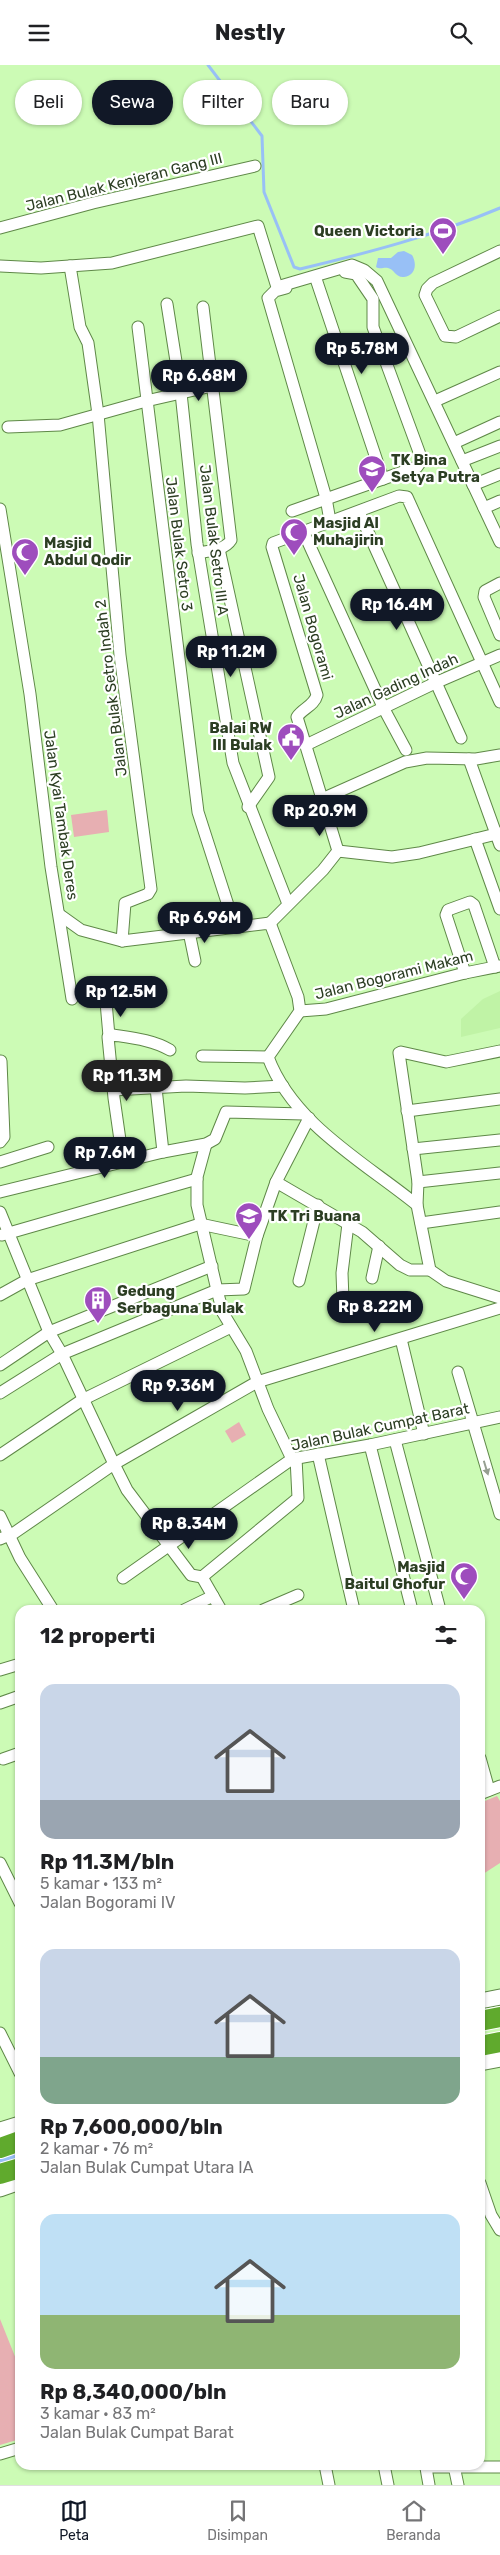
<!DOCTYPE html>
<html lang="id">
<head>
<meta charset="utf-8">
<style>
  :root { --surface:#fff; --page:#f6f6f6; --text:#202124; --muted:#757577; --line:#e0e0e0; --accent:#111827 }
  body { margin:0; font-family:Rubik,sans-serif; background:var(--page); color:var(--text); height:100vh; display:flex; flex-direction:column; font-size:19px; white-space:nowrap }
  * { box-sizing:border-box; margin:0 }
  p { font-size:16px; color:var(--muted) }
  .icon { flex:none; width:28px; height:28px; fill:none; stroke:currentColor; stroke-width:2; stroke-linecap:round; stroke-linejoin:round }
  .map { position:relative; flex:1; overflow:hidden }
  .panel { position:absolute; left:15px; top:1540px; width:470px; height:865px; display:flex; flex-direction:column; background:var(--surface); border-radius:15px; box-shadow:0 1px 4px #0004 }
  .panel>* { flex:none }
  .top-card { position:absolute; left:15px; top:15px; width:470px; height:45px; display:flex; gap:10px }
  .price { position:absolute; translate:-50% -42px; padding:0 11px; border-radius:18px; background:var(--accent); color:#fff; font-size:16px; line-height:32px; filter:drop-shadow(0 1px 2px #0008) }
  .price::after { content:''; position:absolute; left:50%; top:30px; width:15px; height:11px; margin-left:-8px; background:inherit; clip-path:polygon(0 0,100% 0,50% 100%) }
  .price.selected { background:#222; color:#fff }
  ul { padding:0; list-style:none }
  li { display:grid; align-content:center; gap:10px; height:265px; padding:0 25px }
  li span { display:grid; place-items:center; height:155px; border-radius:15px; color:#555 }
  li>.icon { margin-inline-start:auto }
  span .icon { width:90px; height:90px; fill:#fffc; stroke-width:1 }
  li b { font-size:21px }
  h2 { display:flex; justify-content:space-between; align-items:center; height:60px; padding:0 25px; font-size:21px }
  .pill { padding:0 18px; border-radius:22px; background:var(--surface); box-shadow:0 1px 4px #0004; font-size:18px; line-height:45px }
  .pill.selected { background:var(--accent); color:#fff }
  header { display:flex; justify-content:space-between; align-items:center; height:65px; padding:0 25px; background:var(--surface); font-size:22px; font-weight:700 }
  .tabs { display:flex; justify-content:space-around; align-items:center; height:70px; border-top:1px solid var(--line); background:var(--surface); font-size:14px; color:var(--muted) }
  .tabs a { display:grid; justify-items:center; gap:2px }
  .tabs .selected { color:var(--accent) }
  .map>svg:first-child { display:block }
  .built { fill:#c0f3a6 }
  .green { fill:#e7afb2 }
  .water { fill:#98c0f6 }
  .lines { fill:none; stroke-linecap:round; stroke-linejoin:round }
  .stream { stroke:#98c0f6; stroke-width:3 }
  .street-casing { stroke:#5f8848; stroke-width:13 }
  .secondary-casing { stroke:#5f8848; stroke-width:17 }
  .highway-casing { stroke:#fff; stroke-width:22 }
  .street { stroke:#fff; stroke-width:11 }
  .secondary { stroke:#fff; stroke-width:15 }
  .highway { stroke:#60aa2d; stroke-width:20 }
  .oneway { fill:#969e91 }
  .labels { text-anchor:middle; stroke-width:4.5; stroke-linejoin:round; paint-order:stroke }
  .street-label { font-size:15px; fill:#2c3e23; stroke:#fff }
  .poi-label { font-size:15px; font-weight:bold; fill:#2c3e23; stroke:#fff; text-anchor:start }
</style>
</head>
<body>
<header><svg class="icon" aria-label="menu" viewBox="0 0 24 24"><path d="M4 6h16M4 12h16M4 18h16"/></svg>Nestly<svg class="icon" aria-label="search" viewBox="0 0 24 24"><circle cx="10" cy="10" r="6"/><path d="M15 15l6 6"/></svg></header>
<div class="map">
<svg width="500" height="2420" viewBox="0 0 500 2420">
  <rect width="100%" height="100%" fill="#ccfbb5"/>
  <path class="built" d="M500 926V963L461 972V954L483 934Z"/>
  <g class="green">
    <path d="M107 745 109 767 74 772 71 750Z"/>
    <path d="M239 1357 246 1370 232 1378 225 1366Z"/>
    <path d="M497 1731 500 1736V1798L480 1811V1738Z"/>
    <path d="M0 2254 20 2304V2374L0 2380Z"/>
  </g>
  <g class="water">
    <path d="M404 186 412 190C417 198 416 211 404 212 396 213 394 204 388 203 383 202 381 205 376 202L378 193H391L398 187Z"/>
    <path d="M20 2082V2094L0 2101V2088Z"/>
  </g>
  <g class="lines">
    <path class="stream" d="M208 0 262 71 264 127 294 202 300 204C367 188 436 170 500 143"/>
    <g class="street-casing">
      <g id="street">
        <path d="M0 163 93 138 255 101"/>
        <path d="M500 186 433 218 427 224 425 230 445 271 456 272 500 251"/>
        <path d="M0 201 41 203 112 198 258 161 277 222 352 200 364 205 377 216 500 477"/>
        <path d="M70 201 80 262 88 278 98 349 120 590 151 824 148 829 125 838 122 876"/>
        <path d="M316 214 383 414"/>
        <path d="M286 223 275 226 268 233 326 433 330 456"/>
        <path d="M167 239 181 328 197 479 233 698 288 839"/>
        <path d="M138 262 198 747 235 862"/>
        <path d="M435 336 500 307"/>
        <path d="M8 362 60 360 146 336 212 321"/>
        <path d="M454 378 500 357"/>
        <path d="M462 396 500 381"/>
        <path d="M473 420 500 409"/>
        <path d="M484 443 500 436"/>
        <path d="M0 444 30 629 51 802 72 934"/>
        <path d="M292 446 417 402 422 395 373 262V234L356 209 345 207"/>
        <path d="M359 447 461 673"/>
        <path d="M303 466 384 644 406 685"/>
        <path d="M219 484 269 712 248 742"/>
        <path d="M198 488C209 486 225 485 231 475L203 242"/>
        <path d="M500 518 485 526 484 532 500 570"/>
        <path d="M306 680 435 618 500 590"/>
        <path d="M469 694 500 780"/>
        <path d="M322 734 405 697 427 693 476 694 500 690"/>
        <path d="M475 774 500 844"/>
        <path d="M338 786 392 792 419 788 500 768"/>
        <path d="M60 850 81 865 122 876 270 858 298 932 300 946 268 992C293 1059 364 1097 417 1140L430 1205 446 1216 500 1233"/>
        <path d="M270 858 323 805 338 786 297 652C303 643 314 641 317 630L272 482 273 478 399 431 407 432 500 637"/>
        <path d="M189 867 195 896"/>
        <path d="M465 908 446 850 448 845 470 837 474 840 495 902"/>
        <path d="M106 937 109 971"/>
        <path d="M300 946 326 944 465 908 500 901"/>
        <path d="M202 991 268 992"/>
        <path d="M112 1008 149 1006"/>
        <path d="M156 1023 163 1087"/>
        <path d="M113 1025 186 1021 245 1023 283 1021"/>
        <path d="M407 1046 500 1034"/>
        <path d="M0 1077 4 1072 1 996"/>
        <path d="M206 1079 197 1112V1140L217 1225 223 1248 246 1286 268 1344 292 1394"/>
        <path d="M413 1084 500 1075"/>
        <path d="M123 1096 114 1033 108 972 113 970C133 973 153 975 170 985"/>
        <path d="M0 1097 48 1082"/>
        <path d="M276 1117 362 1167 400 1200 410 1205H430"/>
        <path d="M418 1117 500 1108"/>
        <path d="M0 1127 163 1087 206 1079 215 1074 226 1047 304 1049"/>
        <path d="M417 1140 418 1117 399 988 401 987 446 997 500 986"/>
        <path d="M0 1147 49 1267 62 1289 114 1399 127 1425 191 1510 202 1512 298 1433 296 1393"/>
        <path d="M421 1158 500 1147"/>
        <path d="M2 1170 197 1114"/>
        <path d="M372 1213 379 1181"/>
        <path d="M299 1216 318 1140"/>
        <path d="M0 1230 27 1215 200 1159 257 1171"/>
        <path d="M343 1235 342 1208 348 1159"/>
        <path d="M401 1274 424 1369"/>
        <path d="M0 1300 49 1267 212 1201"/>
        <path d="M458 1307 500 1449"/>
        <path d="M0 1328 62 1289 217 1225 244 1224 257 1171 276 1117 309 1053"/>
        <path d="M395 1375 440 1545"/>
        <path d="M370 1380 412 1545"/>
        <path d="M318 1389 354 1545"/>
        <path d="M0 1390 82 1335 231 1262"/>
        <path d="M0 1451 20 1493 53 1545"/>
        <path d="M0 1474 14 1468 114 1399 257 1317 500 1243"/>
        <path d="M202 1512 221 1545"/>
        <path d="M123 1513 292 1394 370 1380 500 1352"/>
        <path d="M184 1545 213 1531"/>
        <path d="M263 1545 298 1530"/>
        <path d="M0 1605 20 1599"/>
        <path d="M0 1638 20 1631"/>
        <path d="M480 1693 489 1725"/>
        <path d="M3 1694 20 1688"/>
        <path d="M480 1729 500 1721"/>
        <path d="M0 1798 20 1838"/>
        <path d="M0 1968 20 2008"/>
        <path d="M480 2118 491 2150 500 2165"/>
        <path d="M0 2389 20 2383"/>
        <path d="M325 2400 329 2420"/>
        <path d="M384 2400 388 2420"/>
        <path d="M454 2401 458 2420"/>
        <path d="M429 2420 426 2403 428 2402H500"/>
      </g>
    </g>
    <g class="secondary-casing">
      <g id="secondary">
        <path d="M480 1936 500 1932"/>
        <path d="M480 1998 500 1994"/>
        <path d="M0 2065 20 2059"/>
        <path d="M0 2124 20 2117"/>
      </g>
    </g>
    <g class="highway-casing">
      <g id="highway">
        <path d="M480 1956 500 1952"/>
        <path d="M480 1981 500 1977"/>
        <path d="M0 2083 20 2076"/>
        <path d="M0 2109 20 2103"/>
      </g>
    </g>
    <use href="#street" class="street"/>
    <use href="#secondary" class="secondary"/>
    <use href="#highway" class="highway"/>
  </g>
  <defs><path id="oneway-solid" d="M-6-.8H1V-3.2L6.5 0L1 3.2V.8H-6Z" transform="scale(1.25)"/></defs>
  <use class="oneway" href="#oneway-solid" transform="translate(486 1403) rotate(73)"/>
  <defs>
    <g id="stadium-pin" transform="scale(1.4375)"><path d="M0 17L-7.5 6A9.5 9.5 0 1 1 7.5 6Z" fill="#9e4dbd" stroke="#fff"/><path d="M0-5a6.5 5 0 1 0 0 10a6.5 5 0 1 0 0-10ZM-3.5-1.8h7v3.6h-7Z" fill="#fff"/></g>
    <g id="school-pin" transform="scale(1.4375)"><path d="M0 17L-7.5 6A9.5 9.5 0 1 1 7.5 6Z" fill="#9e4dbd" stroke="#fff"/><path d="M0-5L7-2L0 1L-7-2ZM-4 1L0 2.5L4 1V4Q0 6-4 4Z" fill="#fff"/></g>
    <g id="mosque-pin" transform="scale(1.4375)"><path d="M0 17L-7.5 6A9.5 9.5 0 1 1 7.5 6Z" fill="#9e4dbd" stroke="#fff"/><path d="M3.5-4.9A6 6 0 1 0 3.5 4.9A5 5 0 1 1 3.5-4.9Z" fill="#fff"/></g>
    <g id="civic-pin" transform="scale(1.4375)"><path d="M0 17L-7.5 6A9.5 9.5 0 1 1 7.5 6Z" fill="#9e4dbd" stroke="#fff"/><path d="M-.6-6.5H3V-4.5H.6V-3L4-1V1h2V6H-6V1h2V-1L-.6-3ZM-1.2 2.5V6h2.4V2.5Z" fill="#fff"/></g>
    <g id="building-pin" transform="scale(1.4375)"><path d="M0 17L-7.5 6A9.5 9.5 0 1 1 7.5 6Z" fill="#9e4dbd" stroke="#fff"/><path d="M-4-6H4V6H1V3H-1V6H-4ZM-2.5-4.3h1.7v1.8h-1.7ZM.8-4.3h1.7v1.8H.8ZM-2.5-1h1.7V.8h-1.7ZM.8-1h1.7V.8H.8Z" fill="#fff"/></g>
  </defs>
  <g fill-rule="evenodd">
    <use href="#stadium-pin" x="443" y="166"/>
    <use href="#school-pin" x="372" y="404"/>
    <use href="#mosque-pin" x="294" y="467"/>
    <use href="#mosque-pin" x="25" y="487"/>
    <use href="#civic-pin" x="291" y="672"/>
    <use href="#school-pin" x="249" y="1151"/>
    <use href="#building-pin" x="98" y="1235"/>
    <use href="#mosque-pin" x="464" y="1511"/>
  </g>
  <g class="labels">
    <g class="street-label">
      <text transform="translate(124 117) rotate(-14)" y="5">Jalan Bulak Kenjeran Gang III</text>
      <text transform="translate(214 475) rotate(83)" y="5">Jalan Bulak Setro III A</text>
      <text transform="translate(179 479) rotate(83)" y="5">Jalan Bulak Setro 3</text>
      <text transform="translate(313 562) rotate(74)" y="5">Jalan Bogorami</text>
      <text transform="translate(396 621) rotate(-25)" y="5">Jalan Gading Indah</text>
      <text transform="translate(111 623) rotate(-97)" y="5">Jalan Bulak Setro Indah 2</text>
      <text transform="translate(61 750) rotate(82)" y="5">Jalan Kyai Tambak Deres</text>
      <text transform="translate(394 910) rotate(-14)" y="5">Jalan Bogorami Makam</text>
      <text transform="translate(380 1362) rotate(-12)" y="5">Jalan Bulak Cumpat Barat</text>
    </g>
    <g class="poi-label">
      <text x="424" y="171" text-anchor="end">Queen Victoria</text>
      <text x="391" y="400">TK Bina<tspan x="391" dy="17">Setya Putra</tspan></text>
      <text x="313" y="463">Masjid Al<tspan x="313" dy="17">Muhajirin</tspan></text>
      <text x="44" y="483">Masjid<tspan x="44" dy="17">Abdul Qodir</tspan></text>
      <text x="272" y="668" text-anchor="end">Balai RW<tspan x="272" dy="17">III Bulak</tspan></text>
      <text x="268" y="1156">TK Tri Buana</text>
      <text x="117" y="1231">Gedung<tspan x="117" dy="17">Serbaguna Bulak</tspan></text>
      <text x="445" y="1507" text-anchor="end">Masjid<tspan x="445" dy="17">Baitul Ghofur</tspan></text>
    </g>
  </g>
</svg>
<b class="price" style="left:362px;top:310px">Rp 5.78M</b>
<b class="price" style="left:199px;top:337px">Rp 6.68M</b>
<b class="price" style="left:397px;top:566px">Rp 16.4M</b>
<b class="price" style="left:231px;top:613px">Rp 11.2M</b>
<b class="price" style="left:320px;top:772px">Rp 20.9M</b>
<b class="price" style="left:205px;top:879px">Rp 6.96M</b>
<b class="price" style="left:121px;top:953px">Rp 12.5M</b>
<b class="price selected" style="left:127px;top:1037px">Rp 11.3M</b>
<b class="price" style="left:105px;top:1114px">Rp 7.6M</b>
<b class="price" style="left:375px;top:1268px">Rp 8.22M</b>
<b class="price" style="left:178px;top:1347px">Rp 9.36M</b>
<b class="price" style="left:189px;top:1485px">Rp 8.34M</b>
<div class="top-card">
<a class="pill">Beli</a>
<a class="pill selected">Sewa</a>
<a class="pill">Filter</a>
<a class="pill">Baru</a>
</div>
<section class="panel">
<h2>12 properti<svg class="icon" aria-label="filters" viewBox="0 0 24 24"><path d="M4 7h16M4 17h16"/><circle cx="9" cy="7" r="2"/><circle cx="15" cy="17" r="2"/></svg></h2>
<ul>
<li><span style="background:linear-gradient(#c9d6e8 75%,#9aa5b1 0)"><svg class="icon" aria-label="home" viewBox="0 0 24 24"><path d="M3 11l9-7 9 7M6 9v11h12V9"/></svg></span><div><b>Rp 11.3M/bln</b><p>5 kamar · 133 m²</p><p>Jalan Bogorami IV</p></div></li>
<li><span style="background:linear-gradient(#c9d6e8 70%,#7fa58c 0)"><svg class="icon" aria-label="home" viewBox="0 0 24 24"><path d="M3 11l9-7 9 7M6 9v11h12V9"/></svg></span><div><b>Rp 7,600,000/bln</b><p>2 kamar · 76 m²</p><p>Jalan Bulak Cumpat Utara IA</p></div></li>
<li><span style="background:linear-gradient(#bfe0f5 65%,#8fb573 0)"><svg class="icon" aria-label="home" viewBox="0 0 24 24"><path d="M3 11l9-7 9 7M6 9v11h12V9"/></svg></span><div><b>Rp 8,340,000/bln</b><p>3 kamar · 83 m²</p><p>Jalan Bulak Cumpat Barat</p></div></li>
</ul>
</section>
</div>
<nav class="tabs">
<a class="selected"><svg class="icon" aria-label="map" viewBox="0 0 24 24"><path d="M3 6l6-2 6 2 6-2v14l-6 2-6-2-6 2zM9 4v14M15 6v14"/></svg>Peta</a>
<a><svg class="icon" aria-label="saved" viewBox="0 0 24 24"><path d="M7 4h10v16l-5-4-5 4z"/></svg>Disimpan</a>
<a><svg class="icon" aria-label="home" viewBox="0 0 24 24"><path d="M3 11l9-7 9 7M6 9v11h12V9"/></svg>Beranda</a>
</nav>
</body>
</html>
